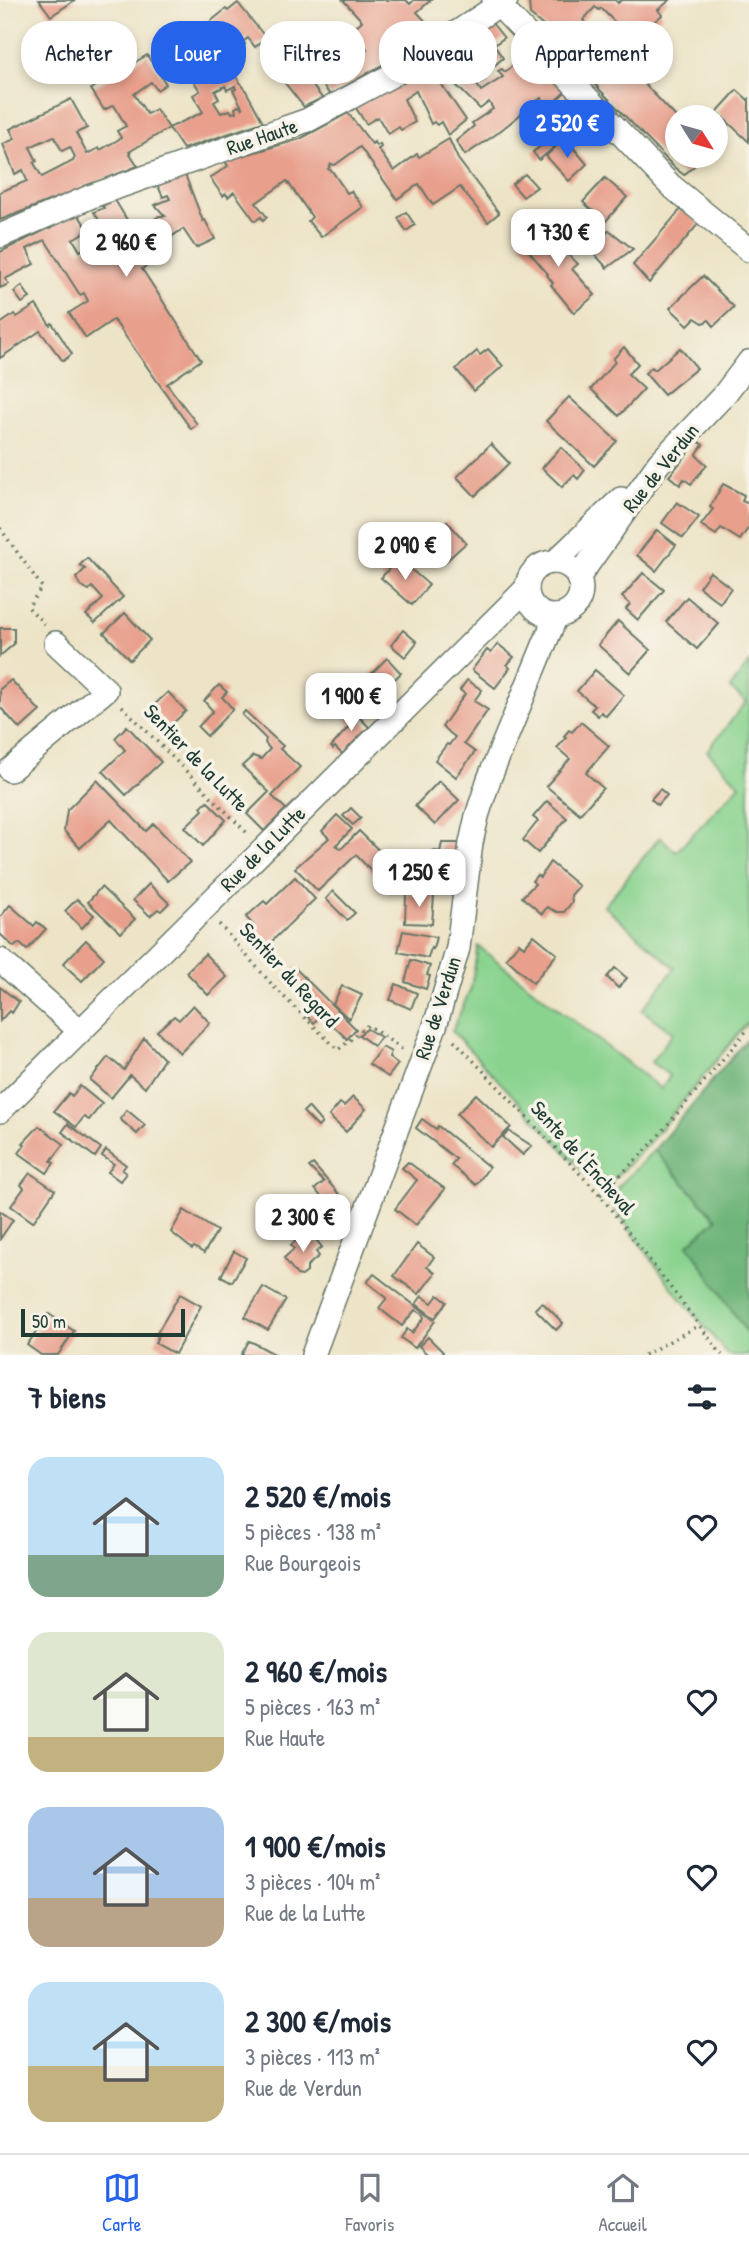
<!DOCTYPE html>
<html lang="fr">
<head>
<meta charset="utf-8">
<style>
  :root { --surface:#fff; --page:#f2f2f3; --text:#1f2937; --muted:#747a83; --line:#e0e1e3; --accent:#2563eb }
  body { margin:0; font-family:"Patrick Hand",sans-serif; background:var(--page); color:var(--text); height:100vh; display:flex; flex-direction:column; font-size:26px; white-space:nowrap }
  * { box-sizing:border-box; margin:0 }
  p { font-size:23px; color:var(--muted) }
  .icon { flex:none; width:38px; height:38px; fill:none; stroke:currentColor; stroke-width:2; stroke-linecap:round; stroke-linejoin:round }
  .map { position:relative; height:1355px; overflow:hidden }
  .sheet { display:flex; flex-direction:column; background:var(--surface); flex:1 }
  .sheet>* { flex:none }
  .top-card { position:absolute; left:21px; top:21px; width:707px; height:63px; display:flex; gap:14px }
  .needle { width:46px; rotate:127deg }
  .controls { position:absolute; left:665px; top:105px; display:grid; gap:14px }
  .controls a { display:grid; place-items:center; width:63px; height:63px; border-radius:50%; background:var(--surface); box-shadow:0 4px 10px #0003; font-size:35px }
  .scale { position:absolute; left:21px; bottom:18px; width:164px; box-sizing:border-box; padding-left:7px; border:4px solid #1f3d34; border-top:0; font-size:19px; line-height:24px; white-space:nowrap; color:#1f3d34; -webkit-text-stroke:5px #f7f3e8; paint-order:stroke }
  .price { position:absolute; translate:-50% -60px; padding:0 16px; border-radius:14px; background:#fff; color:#222; font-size:23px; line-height:46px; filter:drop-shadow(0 2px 4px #0008) }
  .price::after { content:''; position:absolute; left:50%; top:42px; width:21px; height:16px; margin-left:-10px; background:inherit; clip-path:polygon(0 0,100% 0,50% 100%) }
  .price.active { background:var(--accent); color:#fff }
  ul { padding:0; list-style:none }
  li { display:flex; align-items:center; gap:21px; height:175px; padding:0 28px }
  li span { display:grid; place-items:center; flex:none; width:196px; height:140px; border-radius:21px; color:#555 }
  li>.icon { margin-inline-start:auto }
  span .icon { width:84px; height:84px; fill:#fffc; stroke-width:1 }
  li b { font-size:30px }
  h2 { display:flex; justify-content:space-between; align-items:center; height:84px; padding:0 28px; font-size:30px }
  .tag { padding:0 24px; border-radius:28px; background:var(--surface); box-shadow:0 4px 10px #0003; font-size:24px; line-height:63px }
  .tag.active { background:var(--accent); color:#fff }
  .dock { display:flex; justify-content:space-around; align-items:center; height:98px; border-top:2px solid var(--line); background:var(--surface); font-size:19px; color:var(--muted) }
  .dock a { display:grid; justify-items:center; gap:4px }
  .dock .active { color:var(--accent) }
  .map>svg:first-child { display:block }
  .green { fill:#8ad38f; stroke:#548862; stroke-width:2 }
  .forest { fill:#6fb57a; stroke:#477957; stroke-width:2 }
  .building { fill:#e89f8b; fill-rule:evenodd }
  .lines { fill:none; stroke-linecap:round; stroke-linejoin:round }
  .minor-casing { stroke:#677767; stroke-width:26 }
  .path { stroke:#677767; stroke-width:3.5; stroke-dasharray:2 5; stroke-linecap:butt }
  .minor { stroke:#fff; stroke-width:23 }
  .labels { text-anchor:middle; stroke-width:7; stroke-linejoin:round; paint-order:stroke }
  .street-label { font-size:21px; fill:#1f3d34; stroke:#f7f3e8 }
</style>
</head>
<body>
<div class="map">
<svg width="749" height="1355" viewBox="0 0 749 1355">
  <rect width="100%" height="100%" fill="#f7f3e8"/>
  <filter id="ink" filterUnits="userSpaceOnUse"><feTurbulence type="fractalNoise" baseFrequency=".0143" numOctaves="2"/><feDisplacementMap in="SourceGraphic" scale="14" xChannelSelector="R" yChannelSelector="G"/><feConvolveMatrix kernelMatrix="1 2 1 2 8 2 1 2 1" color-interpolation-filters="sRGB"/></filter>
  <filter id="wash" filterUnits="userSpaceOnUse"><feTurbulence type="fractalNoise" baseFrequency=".00686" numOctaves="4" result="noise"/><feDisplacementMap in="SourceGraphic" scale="28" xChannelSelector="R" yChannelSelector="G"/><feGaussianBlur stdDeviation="1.57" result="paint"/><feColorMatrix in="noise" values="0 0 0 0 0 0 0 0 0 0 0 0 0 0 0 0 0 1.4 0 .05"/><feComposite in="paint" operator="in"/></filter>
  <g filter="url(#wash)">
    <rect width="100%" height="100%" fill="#ede4c7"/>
    <g class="green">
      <path d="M749 663V1021L647 1145 602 1191 452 1031 471 988 478 946 661 1089 670 1076 651 1062 673 1033 642 1010 675 968 604 906 660 837 676 852 740 785 707 751 746 702 730 688Z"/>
      <path d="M654 1150 717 1220 688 1244 749 1336V1355H728L673 1289 607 1198Z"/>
    </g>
    <path class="forest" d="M747 1039 749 1041V1336L688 1244 717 1219 654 1150Z"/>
    <g id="blocks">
      <g class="building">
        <path d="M39 0H75L51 16Z"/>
        <path d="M343 0H406L410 4 414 0H431L417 12 429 25 393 56 394 58 330 95 315 74 347 49 354 58 367 49 354 28 362 21Z"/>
        <path d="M529 0H615L618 3 621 0H670L658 10 662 15 632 40 601 8 599 10 595 7 583 20 677 118V156H705L684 175 675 168 600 90 558 38 530 15Z"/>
        <path d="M238 3 266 38 255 47 248 38 243 42 245 44 229 56 211 33 206 37 245 89 263 122 183 149 169 128 129 152 138 166 0 220V192L27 181 23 170 15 174 3 144 15 139 10 129 71 99 87 128 76 133 87 154 99 148 100 150 121 138 117 131 126 126 114 105 104 110 91 89 147 55 166 84 157 90 151 82 134 94 147 114 156 109 169 128 203 112 193 95 200 91 191 77 204 70 182 39 199 28 200 30 226 9 228 11ZM225 86 227 90 235 86 236 89 233 90 243 109 239 106 235 108 236 112 232 113 230 110 221 113 214 102 219 99 215 91ZM54 136 62 151 70 147 75 157 73 161 42 177 34 163 37 161 30 147Z"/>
        <path d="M492 23 504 38 494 45 503 58 494 66 492 63 479 72 485 80 477 85 481 91 503 77 498 71 502 69 505 72 521 59 523 62 533 53 567 90 549 107 541 98 495 135 465 155 456 141 474 126 472 123 493 109 489 102 480 109 447 76 439 81 466 120 448 135 441 122 437 125 434 122 431 124 416 91 404 99 415 122 401 130 399 127 388 134 378 117 366 124 356 108 395 86Z"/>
        <path d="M288 55 305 76 322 98 304 107 273 68Z"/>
        <path d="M737 90 748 100 749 99V142L717 112Z"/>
        <path d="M348 113 372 144 374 142 376 146 380 144 381 147 378 149 394 171 417 154 419 157 449 139 458 159 499 213 488 222 460 187 433 205 419 184 397 199 360 147 335 165 331 164 328 169 332 171 347 193 351 191 363 207 321 237 308 221 312 217 287 181 256 203 267 217 263 220 261 217 255 221 234 192 228 197 226 194 223 196 210 178 228 166 225 161 300 139Z"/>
        <path d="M551 138 557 145 539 160 533 152Z"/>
        <path d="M565 138 587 164 569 181 546 156Z"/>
        <path d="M184 172 203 221 205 220 215 239 196 248 183 229 144 255 149 264 142 269 201 360 167 384 197 424 191 429 116 323 113 320 86 338 69 313 88 301 84 293 80 295 45 240 27 249 34 264 5 279 9 284 0 288V252L78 214 88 230 73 239 80 251 95 242 102 254 115 246 94 212 104 208 102 206 115 200 135 233 159 216H165L155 205 170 199 168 195 163 197 157 184Z"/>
        <path d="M525 174 537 187 523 197 512 184Z"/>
        <path d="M605 178 627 197 605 222 583 202Z"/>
        <path d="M681 209 699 223 649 283 633 265Z"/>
        <path d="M406 212 415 225 406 231 398 218Z"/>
        <path d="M537 225 559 253 563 250 578 264 572 269 595 295 574 313 551 285 553 283 547 275 548 274 519 240Z"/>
        <path d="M609 230 633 249 607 268 592 251Z"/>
        <path d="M703 276 734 307 714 326 709 320 703 323 695 318 688 325 670 308Z"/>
        <path d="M22 286 30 298 22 303 14 292Z"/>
        <path d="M36 305 50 325 52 323 72 354 63 361 40 331 0 358V324L15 314 17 317Z"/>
        <path d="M624 347 638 364 628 374 644 389 619 416 591 389 615 362 613 359Z"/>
        <path d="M680 348 697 368 664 395 645 373 652 367 655 370Z"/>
        <path d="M488 349 503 366 474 391 456 369 477 351 480 355Z"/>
        <path d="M569 397 617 441 594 466 546 421Z"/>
        <path d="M698 441 703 445 696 455 707 465 691 484 684 479 680 485 669 476Z"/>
        <path d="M491 444 509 463 475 496 457 477Z"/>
        <path d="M561 447 585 470 578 479 574 475 562 487 542 468Z"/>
        <path d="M723 484 744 495 742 501 749 504V527L740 540 721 528 716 535 701 525 713 509 710 507Z"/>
        <path d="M677 502 699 517 683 538 662 523Z"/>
        <path d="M447 521 466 543 444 563 424 541Z"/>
        <path d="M657 530 676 545 656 571 637 555Z"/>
        <path d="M87 558 123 597 95 623 86 615 103 599 92 587 89 590 80 585 76 578 85 569 80 565Z"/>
        <path d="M398 558 429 585 412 605 381 578Z"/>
        <path d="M710 572 731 588 720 603 699 587Z"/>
        <path d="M643 573 664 590 638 620 626 609 630 604 622 597Z"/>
        <path d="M687 597 719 624 697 649 666 622Z"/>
        <path d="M125 613 150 640 130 660 104 633Z"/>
        <path d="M618 621 650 650 630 673 598 645Z"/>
        <path d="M0 628H14V644L0 656Z"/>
        <path d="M403 630 417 642 405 657 391 645Z"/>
        <path d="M498 644 514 657 507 665 510 668 495 688 472 670 487 650 491 653Z"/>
        <path d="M387 658 401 673 381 693 367 678Z"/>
        <path d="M595 670 624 695 606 716 601 712 598 716 591 710 595 706 577 691Z"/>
        <path d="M11 680 40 711 20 729 0 707V689Z"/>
        <path d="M467 680 482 690 474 701 488 710 464 744 475 752 456 777 435 760 447 744 449 745 455 737 442 727 465 694 460 690Z"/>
        <path d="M219 685 227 692 222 697 233 709 207 736 198 727 213 711 204 701Z"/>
        <path d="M168 692 186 711 169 727 151 708Z"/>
        <path d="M245 711 283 746 280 749 300 767 272 796 286 809 264 831 247 814 269 792 242 766 253 756 261 759 270 749 265 743 266 739 242 715Z"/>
        <path d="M353 711 369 727 342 754 335 747 333 749 331 747 351 724 345 719Z"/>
        <path d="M581 722 609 746 586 773 603 788 580 814 546 786 570 759 557 748 566 738 564 736 569 730 572 732Z"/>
        <path d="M127 726 161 762 126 795 103 771 125 750 115 738Z"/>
        <path d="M97 780 146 831 154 824 190 862 168 881 111 820 80 848 64 831 67 810Z"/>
        <path d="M439 781 459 800 435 825 415 806Z"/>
        <path d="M660 789 667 795 658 805 651 799Z"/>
        <path d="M207 801 226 820 203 846 185 827 203 810 201 807Z"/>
        <path d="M547 801 567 818 538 853 523 840 538 821 533 817Z"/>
        <path d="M351 808 361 818 353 825 343 816Z"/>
        <path d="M337 815 352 829 336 845 341 849 359 831 400 871 385 885 356 855 318 891 295 868 329 838 322 831Z"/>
        <path d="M442 843H461L459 855 453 854 450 875 430 872 433 851 440 852Z"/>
        <path d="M415 859 423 860 420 878 412 876Z"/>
        <path d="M550 862 579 886 571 895 572 902 564 912H557L547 907 542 914 522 897 535 884 532 881 537 875 540 877Z"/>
        <path d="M295 877 315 899 270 943 274 948 267 954 260 946 263 943 251 929 254 926 246 917 264 901 267 904Z"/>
        <path d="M149 884 169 903 161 911 158 909 150 916 133 900Z"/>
        <path d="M101 887 135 919 121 933 88 902Z"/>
        <path d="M333 891 355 913 347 920 326 899Z"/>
        <path d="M406 894 434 895 432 924 405 923Z"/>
        <path d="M77 899 94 915 82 928 65 911Z"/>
        <path d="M10 905 34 926 37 922 46 929 27 950 19 943 14 947 0 934V917Z"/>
        <path d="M403 931 436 937 433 949 431 948 428 958 398 952Z"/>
        <path d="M534 935 557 954 533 983 506 958 519 943 524 947Z"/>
        <path d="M86 940 104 958 82 981 63 964Z"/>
        <path d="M205 954 227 977 208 995 186 972Z"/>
        <path d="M411 960 430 966 427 975 430 976 426 989 405 982Z"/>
        <path d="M295 968 356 1029 347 1039 321 1014 314 1023 308 1017 316 1009 284 979Z"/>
        <path d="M615 968 627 978 618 988 607 977Z"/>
        <path d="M396 984 417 993 411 1009 390 1000Z"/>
        <path d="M342 986 362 995 349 1019 333 1004Z"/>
        <path d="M0 987 19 1002 12 1013 9 1011 0 1021Z"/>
        <path d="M193 1005 210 1023 180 1053 157 1031 174 1016 179 1020Z"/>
        <path d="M367 1029 381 1037 374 1046 359 1035Z"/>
        <path d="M144 1038 164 1059 145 1088 130 1075 111 1098 90 1080 108 1057 124 1070Z"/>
        <path d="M382 1047 391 1052 389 1057 398 1064 388 1077 369 1064Z"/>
        <path d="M80 1086 102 1104 89 1120 84 1117 76 1127 54 1111 69 1093 72 1096Z"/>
        <path d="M476 1094 511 1127 491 1147 457 1114Z"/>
        <path d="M353 1097 366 1109 346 1132 329 1116 340 1103 344 1106Z"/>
        <path d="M308 1107 322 1123 318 1127 303 1112Z"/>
        <path d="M127 1110 145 1125 137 1134 120 1119Z"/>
        <path d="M422 1119 436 1129 438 1126 489 1167 476 1185 451 1165 456 1159 416 1128Z"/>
        <path d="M68 1124 101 1148 95 1157 62 1132Z"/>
        <path d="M39 1126 64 1144 51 1161 54 1163 47 1173 19 1153 25 1145 23 1143Z"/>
        <path d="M509 1131 532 1146 523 1155 503 1137Z"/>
        <path d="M106 1150 126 1165 122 1170 126 1173 120 1181 108 1172 114 1164 102 1156Z"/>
        <path d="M408 1162 445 1189 416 1225 395 1209 417 1180 402 1168Z"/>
        <path d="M313 1164 351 1208 345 1227 315 1189 324 1182 309 1167Z"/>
        <path d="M30 1173 55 1190 33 1222 11 1206 24 1188 21 1185Z"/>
        <path d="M184 1210 217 1231 204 1253 194 1247 192 1249 171 1232Z"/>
        <path d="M0 1211 13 1220 0 1239Z"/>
        <path d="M302 1235 307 1240 312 1235 322 1247 316 1252 319 1256 307 1266V1272L302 1276 297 1275 284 1258 294 1249 291 1245Z"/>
        <path d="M417 1244 434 1257 427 1267 435 1273 419 1294 394 1276Z"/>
        <path d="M234 1251 246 1258 232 1282 221 1276Z"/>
        <path d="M374 1274 435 1321 415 1348 401 1338 407 1329 412 1333 424 1318 423 1315 415 1310 402 1326 379 1308 387 1298 367 1282Z"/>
        <path d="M263 1287 286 1300 268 1330 245 1317Z"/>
        <path d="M180 1294 201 1306 175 1354 155 1343 159 1334 157 1333Z"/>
        <path d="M438 1295 447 1302 435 1318 416 1304 422 1296 432 1303Z"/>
        <path d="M542 1302 563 1323 556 1330 535 1309Z"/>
        <path d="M49 1314 74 1331 58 1355H41L27 1345Z"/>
        <path d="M428 1337 443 1352 440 1355H428L419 1346Z"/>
        <path d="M249 1341 254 1343 276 1355H241Z"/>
      </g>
    </g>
  </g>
  <g filter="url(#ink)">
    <use href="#blocks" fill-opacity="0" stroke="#677767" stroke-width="2"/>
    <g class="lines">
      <g class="minor-casing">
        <g id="minor">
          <path d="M494 0 670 185 749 250"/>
          <path d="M0 236 92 196 308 120 396 73 506 0"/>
          <path d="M555 562 621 499"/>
          <circle cx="554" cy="589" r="27"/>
          <path d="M578 578 659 463 724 395 749 362"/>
          <path d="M10 770 106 690 56 643"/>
          <path d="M0 960 79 1030"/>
          <path d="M0 1111 527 588"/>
          <path d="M313 1355 435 1026 458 948 471 843 477 816 489 779 556 616"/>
        </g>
      </g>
      <g class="path">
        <path d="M0 528 42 587 28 607 44 624"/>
        <path d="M122 706 249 835"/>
        <path d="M219 924 275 988 338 1050 368 1025 403 1050"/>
        <path d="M454 1040 600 1195 722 1355"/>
        <path d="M600 1195 649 1147 749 1028"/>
        <path d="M644 1355 698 1326"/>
      </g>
      <use href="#minor" class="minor"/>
    </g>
  </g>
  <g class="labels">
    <g class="street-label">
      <text transform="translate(262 137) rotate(-19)" y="7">Rue Haute</text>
      <text transform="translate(661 468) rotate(-51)" y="7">Rue de Verdun</text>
      <text transform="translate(196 758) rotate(46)" y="7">Sentier de la Lutte</text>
      <text transform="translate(263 849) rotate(-45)" y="7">Rue de la Lutte</text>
      <text transform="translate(289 975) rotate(47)" y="7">Sentier du Regard</text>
      <text transform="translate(438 1008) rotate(-72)" y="7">Rue de Verdun</text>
      <text transform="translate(583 1158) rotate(48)" y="7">Sente de l'Encheval</text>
    </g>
  </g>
</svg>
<div class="controls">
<a><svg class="needle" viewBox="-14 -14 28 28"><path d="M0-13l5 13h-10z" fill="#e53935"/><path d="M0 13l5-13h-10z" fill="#747a83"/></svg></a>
</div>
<div class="scale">50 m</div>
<b class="price active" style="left:567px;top:160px">2 520 €</b>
<b class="price" style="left:558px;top:269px">1 730 €</b>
<b class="price" style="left:126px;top:279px">2 960 €</b>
<b class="price" style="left:405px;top:582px">2 090 €</b>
<b class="price" style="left:351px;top:733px">1 900 €</b>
<b class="price" style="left:419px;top:909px">1 250 €</b>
<b class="price" style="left:303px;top:1254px">2 300 €</b>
<div class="top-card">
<a class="tag">Acheter</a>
<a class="tag active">Louer</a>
<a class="tag">Filtres</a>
<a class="tag">Nouveau</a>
<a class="tag">Appartement</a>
</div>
</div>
<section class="sheet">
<h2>7 biens<svg class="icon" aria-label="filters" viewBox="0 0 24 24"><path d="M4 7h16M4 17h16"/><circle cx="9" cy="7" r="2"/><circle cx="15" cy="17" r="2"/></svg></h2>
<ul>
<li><span style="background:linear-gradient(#bfe0f5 70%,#7fa58c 0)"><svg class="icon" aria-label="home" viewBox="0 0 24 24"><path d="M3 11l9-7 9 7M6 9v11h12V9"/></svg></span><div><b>2 520 €/mois</b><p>5 pièces · 138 m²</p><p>Rue Bourgeois</p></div><svg class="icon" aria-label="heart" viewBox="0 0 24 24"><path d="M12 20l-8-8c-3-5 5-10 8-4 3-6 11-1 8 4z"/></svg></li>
<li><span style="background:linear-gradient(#dfe7d0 75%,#c2b280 0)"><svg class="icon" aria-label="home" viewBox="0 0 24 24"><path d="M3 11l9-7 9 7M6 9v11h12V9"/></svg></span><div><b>2 960 €/mois</b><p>5 pièces · 163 m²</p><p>Rue Haute</p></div><svg class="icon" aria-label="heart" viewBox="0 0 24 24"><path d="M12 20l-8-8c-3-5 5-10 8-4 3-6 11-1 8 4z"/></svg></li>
<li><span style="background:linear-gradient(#a9c7e8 65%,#b9a48a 0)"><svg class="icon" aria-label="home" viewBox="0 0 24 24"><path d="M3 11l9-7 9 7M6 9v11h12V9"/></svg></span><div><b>1 900 €/mois</b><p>3 pièces · 104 m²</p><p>Rue de la Lutte</p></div><svg class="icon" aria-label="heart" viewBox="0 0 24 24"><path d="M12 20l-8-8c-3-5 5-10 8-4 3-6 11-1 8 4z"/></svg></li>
<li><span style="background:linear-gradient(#bfe0f5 60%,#c2b280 0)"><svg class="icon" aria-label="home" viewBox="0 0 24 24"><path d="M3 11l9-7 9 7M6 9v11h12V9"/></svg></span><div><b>2 300 €/mois</b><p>3 pièces · 113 m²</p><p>Rue de Verdun</p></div><svg class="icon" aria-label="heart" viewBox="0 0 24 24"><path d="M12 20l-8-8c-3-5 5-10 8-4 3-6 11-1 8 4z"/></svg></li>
</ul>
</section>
<nav class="dock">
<a class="active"><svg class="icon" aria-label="map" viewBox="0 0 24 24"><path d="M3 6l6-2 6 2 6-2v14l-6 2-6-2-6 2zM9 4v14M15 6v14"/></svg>Carte</a>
<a><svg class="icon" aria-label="saved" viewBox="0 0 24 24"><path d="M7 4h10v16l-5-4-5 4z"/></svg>Favoris</a>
<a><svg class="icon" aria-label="home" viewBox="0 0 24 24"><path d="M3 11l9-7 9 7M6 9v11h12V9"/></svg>Accueil</a>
</nav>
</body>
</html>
